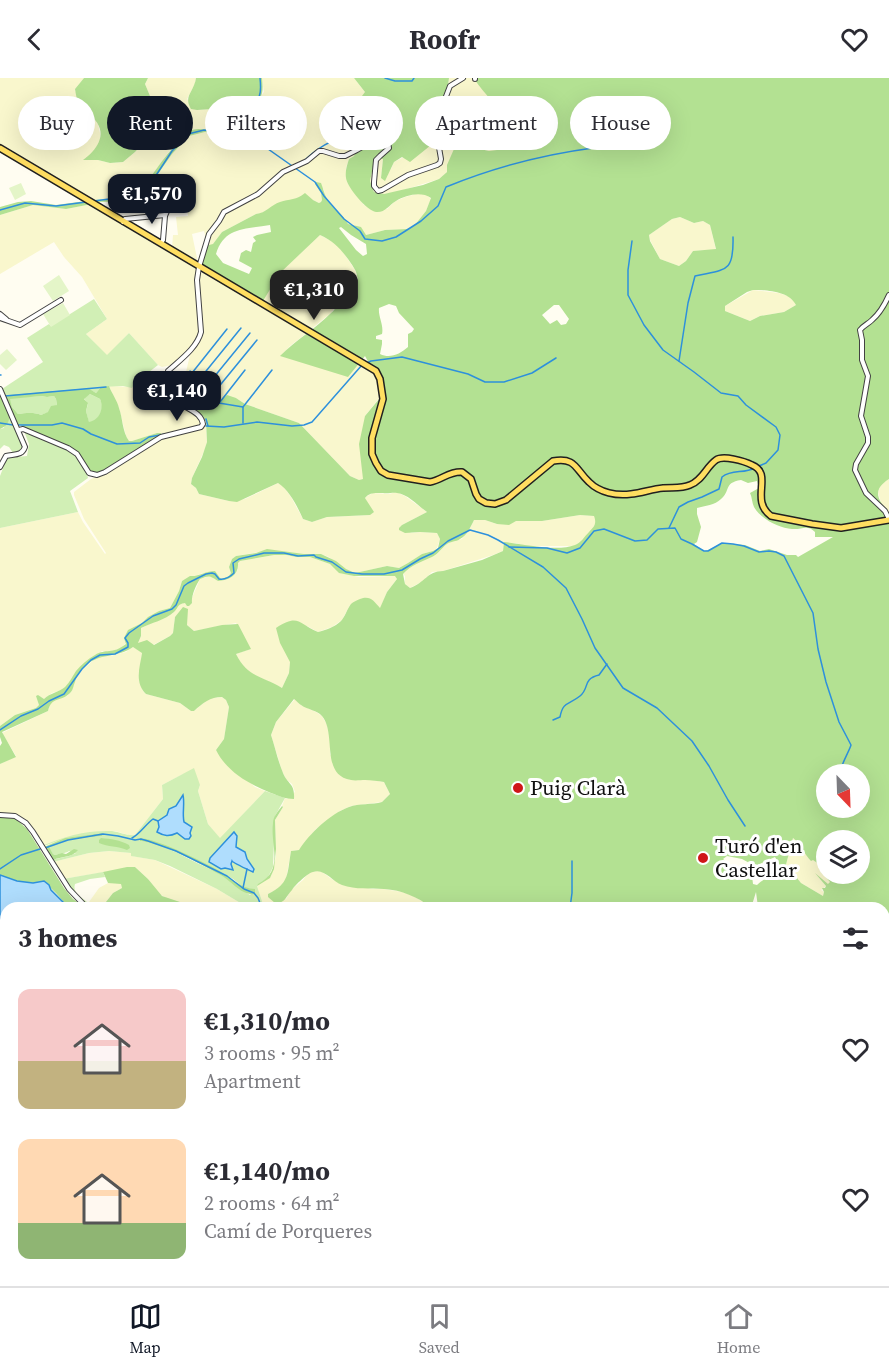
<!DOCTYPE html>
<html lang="en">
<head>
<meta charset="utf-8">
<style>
  :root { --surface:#fff; --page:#f7f7f7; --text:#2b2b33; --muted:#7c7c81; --line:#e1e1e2; --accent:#111827 }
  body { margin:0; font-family:"Source Serif 4",serif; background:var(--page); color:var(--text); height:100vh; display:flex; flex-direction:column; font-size:22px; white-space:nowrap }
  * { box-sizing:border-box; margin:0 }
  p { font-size:20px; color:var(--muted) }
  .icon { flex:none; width:33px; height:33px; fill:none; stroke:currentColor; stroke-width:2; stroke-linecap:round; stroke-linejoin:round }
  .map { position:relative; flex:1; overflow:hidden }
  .panel { position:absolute; left:0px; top:824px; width:890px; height:386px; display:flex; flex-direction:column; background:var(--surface); border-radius:18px 18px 0 0; box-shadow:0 6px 24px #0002 }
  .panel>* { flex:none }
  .hud { position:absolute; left:18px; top:18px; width:854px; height:54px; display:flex; gap:12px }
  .needle { width:39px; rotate:157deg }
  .fabs { position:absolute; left:816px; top:686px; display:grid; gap:12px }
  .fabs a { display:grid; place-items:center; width:54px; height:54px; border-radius:50%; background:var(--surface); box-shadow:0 6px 24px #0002; font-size:30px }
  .price { position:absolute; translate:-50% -51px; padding:0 14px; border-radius:12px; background:var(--accent); color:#fff; font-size:20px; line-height:39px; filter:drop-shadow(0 2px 3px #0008) }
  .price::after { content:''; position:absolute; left:50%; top:36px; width:18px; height:14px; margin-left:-9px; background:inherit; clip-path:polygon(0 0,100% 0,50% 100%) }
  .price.current { background:#222; color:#fff }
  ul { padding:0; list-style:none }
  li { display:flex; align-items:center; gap:18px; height:150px; padding:0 18px }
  li span { display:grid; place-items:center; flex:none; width:168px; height:120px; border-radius:12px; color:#555 }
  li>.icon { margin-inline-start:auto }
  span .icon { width:72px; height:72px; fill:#fffc; stroke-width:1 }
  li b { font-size:26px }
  h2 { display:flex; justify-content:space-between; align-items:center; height:72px; padding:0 18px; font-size:26px }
  .pill { padding:0 21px; border-radius:27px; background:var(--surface); box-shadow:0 6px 24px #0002; font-size:21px; line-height:54px }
  .pill.current { background:var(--accent); color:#fff }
  header { display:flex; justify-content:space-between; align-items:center; height:78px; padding:0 18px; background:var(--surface); font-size:27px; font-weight:700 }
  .dock { display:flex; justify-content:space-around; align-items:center; height:84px; border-top:2px solid var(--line); background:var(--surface); font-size:16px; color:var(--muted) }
  .dock a { display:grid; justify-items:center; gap:3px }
  .dock .current { color:var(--accent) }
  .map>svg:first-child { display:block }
  .farmland { fill:#f9f7cd }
  .green { fill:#d1efb5; fill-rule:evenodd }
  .forest { fill:#b3e192; fill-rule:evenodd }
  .pitch { fill:#e4f5c8 }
  .water { fill:#afddfd; stroke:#2d90dc; stroke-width:1.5 }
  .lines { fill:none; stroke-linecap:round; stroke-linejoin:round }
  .stream { stroke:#2d90dc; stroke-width:1.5 }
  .river { stroke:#afddfd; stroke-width:5 }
  .minor-casing { stroke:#424242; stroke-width:6 }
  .major-casing { stroke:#202020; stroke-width:8 }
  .minor { stroke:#fff; stroke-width:4 }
  .major { stroke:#ffde61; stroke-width:5 }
  .poi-dot { fill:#cf1618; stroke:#fff; stroke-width:2 }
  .labels { text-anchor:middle; stroke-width:6; stroke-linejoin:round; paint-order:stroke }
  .poi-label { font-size:21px; fill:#0f0f0f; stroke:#fff; text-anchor:start }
</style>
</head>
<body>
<header><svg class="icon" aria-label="back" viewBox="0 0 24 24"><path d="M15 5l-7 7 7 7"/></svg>Roofr<svg class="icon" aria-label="heart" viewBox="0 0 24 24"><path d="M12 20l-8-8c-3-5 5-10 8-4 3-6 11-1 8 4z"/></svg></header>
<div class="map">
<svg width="889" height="1208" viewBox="0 0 889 1208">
  <rect width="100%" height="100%" fill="#fffdf1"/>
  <g class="farmland">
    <path d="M0 0H84L75 11 80 28 93 39 98 46 100 55V64L91 77 84 82H98L110 85 123 84 135 74 152 53 154 38 150 18 145 6 148 0H196L195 6 187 21 197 32 213 31 231 35 230 45 227 50 221 53 201 51 193 52 170 72 138 117 132 119 111 110V121L92 122 0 67Z"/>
    <path d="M262 0H354L365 14 374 31 375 40 374 44 371 48 350 58 356 62 358 69 354 78 349 81 346 90 348 106 364 127 387 131 394 124 405 119 416 116H426L431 121 426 133 414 148 407 151 385 152 366 157 354 147 348 146 325 118 324 112 316 104 315 106 321 115 322 122 321 124 319 125 313 122 298 121 279 125 262 135 256 136 222 154 213 167 203 168 206 160 204 153 192 156 198 185 172 170 173 157H178L176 139 188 138 186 125 139 123 172 76 189 58 205 54 214 55 228 52 235 34 256 25 264 14Z"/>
    <path d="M449 0H474L504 38 507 51 506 55 497 58 499 69 497 73H489L462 67 447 94 439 101 397 114 384 116 374 114 370 103 375 80 383 81 381 100 391 91 394 84 436 63 440 30 448 15Z"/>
    <path d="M92 126 197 190 200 254 199 258 188 273 172 287 162 289 158 287 129 255 107 278 86 256 107 241 82 199 64 179 54 164 0 196V137L33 127 66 131Z"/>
    <path d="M680 139 694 145 703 143 710 147 716 172 693 173 686 183 679 188 660 181 650 162 649 157 672 141Z"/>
    <path d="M320 157 337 166 345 177 355 192 357 199V205L340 223 331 235 310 252 263 223 279 195Z"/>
    <path d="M203 194 207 195 308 254 290 268 281 278 360 285 376 297 378 300 380 319 365 338 363 401 359 402 350 398 299 345 245 326 236 320 206 327 187 307 186 299 185 298 190 277 200 262 203 253 199 212V199L200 196Z"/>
    <path d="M753 212 779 215 788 218 795 224 796 227 784 234 760 238 750 243 725 233V228Z"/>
    <path d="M165 298 175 320 200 340 201 347 200 349 161 358 157 355 132 363H129L126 358 119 330 112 316 109 308 133 309 139 318Z"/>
    <path d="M206 349 207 364 205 371 192 400 191 406 196 410 199 416 229 423 245 421 278 405 283 408 291 419 303 441 312 444 327 439 370 437 368 426 365 420 367 418 373 415 389 416 396 414 405 418 427 434 402 447 411 455 420 454 437 455 440 461 437 470 433 473 422 476 408 485 399 490 387 488 355 495 345 491 329 479 321 476H304L271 472 236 478 232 481 229 489 232 495 229 498 222 501 203 495 182 503 179 513 170 530 159 533 128 555 126 565 121 570 111 574 102 573 74 596 71 603 62 612 52 615 44 621 37 618 39 627 36 630 15 637 0 648V450L78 434 83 444 105 476 106 475 84 441 74 417V414L91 401 101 397 161 360 201 351Z"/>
    <path d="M889 401V435L881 425 878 414 881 406Z"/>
    <path d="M580 437 595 438 596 442 595 449 581 464 574 468H526L516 465H504L503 473 493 477 443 493 432 494 423 503 410 510 405 506V498L403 496 406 493 419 483 430 480 437 476 448 465 462 461 470 450 474 442H485L497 446 516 443H542Z"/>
    <path d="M274 477H287L296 479H310L330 486 340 495 359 499 396 498 397 501 387 514 380 531 350 527 342 542 332 549 318 554 307 548 290 584 289 595 282 610 248 594 241 586 236 576 250 571 236 545 194 553 187 547V531L175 539 173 555 170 558 153 567H137L141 558V550L173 535 178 527 191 522 200 501 209 498H212L218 503 224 502 235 496 238 491V485L240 483Z"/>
    <path d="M133 569 142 574 139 602 143 613 146 616 180 625 191 633H194L207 622 212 620 222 619 226 622 229 629 224 661 216 672 255 709 265 713 220 761 208 746 198 713 200 707 183 696 162 707 163 721 135 757 132 758 115 753H102L42 768 23 741 0 735V686L16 678 2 655 48 633 50 625 54 622 67 618 71 614 77 598 82 592 95 581 103 578H110L126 574Z"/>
    <path d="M295 621 301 627 316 634 322 638 327 647 330 659V676L350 702 367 701 384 704 390 716 382 724 351 728 340 733 316 751 299 772 291 773 286 802 278 811 268 816 286 821 291 812 303 802 306 798 311 794 317 793 322 794 333 802 372 811H384L408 815 422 823 431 829H264L257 808 271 798 276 778 275 742 283 729 282 728 285 720 287 721 295 714 292 706 286 701 282 693 271 657 276 644Z"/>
    <path d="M793 760 797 763 803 774 826 791V795L833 796 832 799H830L819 792 829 802 830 804 828 807 817 797 826 808 821 812 824 814 823 818 801 805 797 800 792 799 784 800 783 798Z"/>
    <path d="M109 773 132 775V778L155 782 217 811 247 829H195L170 822 159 816 148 801 135 789 63 801 53 784 89 775Z"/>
    <path d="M108 805H121L122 810 113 815 102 829H99L89 824 99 810Z"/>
    <path d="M30 1203H97L96 1208H23V1207Z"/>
    <path d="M341 1203H479L478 1208H347Z"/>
  </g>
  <g class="green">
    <path d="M94 221 107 241 86 256 107 277 129 255 158 287 135 305 132 310 123 308 101 309 96 315 87 310 4 317 2 311 43 284 27 260 49 246 51 248Z"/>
    <path d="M90 316 100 321C105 331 100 342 89 345L86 333 88 326 84 320Z"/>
    <path d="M41 318 47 319 54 318 56 321 57 327 49 334 41 337C35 334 25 335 18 336L12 329 9 320Z"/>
    <path d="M8 333 23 365 22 372 16 375H13L9 369 4 367 0 371V351L4 350Z"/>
    <path d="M24 353C46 363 84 372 88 400L70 413 78 434 0 450V398L7 380 27 378 29 366Z"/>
    <path d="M194 690 200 707 198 713 208 746 220 760 265 713 285 720 275 738 273 789 267 801 257 808 264 829H247L217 811 170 788 155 782 131 778V775L109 773 89 775 53 784 42 768C65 758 87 752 112 753 120 754 127 758 135 757L163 721 162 707ZM102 755 104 756 102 758C83 760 65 760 48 769L53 776 55 777C60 775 65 776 69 773L76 775 69 778 56 781 44 768 65 760ZM140 760H142L178 773 217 792 233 801 244 810 254 812 250 817C240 811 232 803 223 798 215 793 206 789 197 785 179 776 161 765 140 763Z"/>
    <path d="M103 794 105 799 90 801 75 806C72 814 81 819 87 824H84L80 822 63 801Z"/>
    <path d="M6 1162V1203H30L23 1208H0V1167Z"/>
    <path d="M238 1203H305L312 1208H238L237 1206Z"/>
    <path d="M665 1203H704L708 1208H671Z"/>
    <path d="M736 1203 758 1206 759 1203H787V1204L797 1205V1203H841L840 1208H734Z"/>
  </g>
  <g class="forest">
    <path d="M84 0H148L145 6 150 18 154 38 152 53 149 59 135 74 123 84 110 85 98 82H83C96 73 108 57 95 42 91 37 85 34 81 29 77 24 76 17 75 11Z"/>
    <path d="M196 0H262C265 25 257 25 235 34L234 47 222 56 205 54 189 58 172 76 139 123 95 124 92 122 131 120 138 117C151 99 163 80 178 64 180 61 184 56 187 54 205 43 227 68 231 35L213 31 197 32 191 31C183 18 194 14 196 0Z"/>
    <path d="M354 0H449L446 22 440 31 436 63 410 84 402 79 394 84 385 103 381 100 383 81 375 80 370 103 374 114 384 116 423 107 439 101 447 94V87L454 71 462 67 489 73 497 72 499 69 496 54H498L502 57 506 55C508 34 484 18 474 0H889V401C872 412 877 421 889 435V965L884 966V830L758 829 756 814 751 830 431 829C417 819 402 812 384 811 370 810 356 812 342 807 332 803 324 790 313 794 308 795 295 807 292 812 286 818 285 826 275 825L268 819V816C290 805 287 796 291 773L299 772C310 755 330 736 349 729 359 725 372 727 382 724L390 716 384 704C378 703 371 702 365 702 361 702 355 703 351 702 320 697 337 656 322 638 317 632 308 632 301 627 299 626 297 623 294 621L276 644 271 657C275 669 278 683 283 695 288 707 295 705 294 721 286 721 279 718 271 715 249 706 227 694 216 672L224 661 229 629 226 622 222 619C210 619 203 625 194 633H191L180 625 146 616C134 604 140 589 142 575L133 569C117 580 103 575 89 585 83 590 77 596 75 604 73 609 73 613 69 616 60 624 52 618 48 633L2 654 16 679 0 686V668L2 665 0 659V648L15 637 36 630 39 627 36 618 38 617 44 621C50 615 59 614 65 609 70 604 72 599 76 593 81 587 88 581 95 577 106 570 112 577 126 566L124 560 128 552 142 545 148 539 159 533 170 530 179 513 182 503 190 498C198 499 206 493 215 493L220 500 222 501 229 498 231 495 229 489 232 481 236 478 256 475 267 471 304 476H321L336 483 346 491 355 495 387 488 399 490 408 485 422 476 433 473 438 470 440 461 437 455 420 454 405 455 399 452V450L402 447 427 434C418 428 408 416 397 415 393 414 388 416 383 415 375 415 370 414 365 420L374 434 370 437 327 439 312 444 303 441C297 428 290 413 278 405L237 424 229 423 199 416 196 410 191 406 192 400 202 379 207 364 206 344 203 338 183 326 176 318 180 304 187 307 205 326 211 318 218 324 227 317 236 320 245 326 299 345 350 398 359 402 363 401 359 366 365 338 384 315 382 299 379 293 370 287 365 278 348 299 280 278C296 262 315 251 331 235 336 231 338 225 342 220 347 215 356 209 357 203 359 195 352 187 348 181 340 170 333 163 320 157L280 195 263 223 201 186 205 168 213 166 222 154 256 136C266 135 271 127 280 124 289 121 297 122 305 115L313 122 319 125 321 124 322 122 321 115 315 106 316 104 321 105C323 110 324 115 326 119 331 130 343 135 348 146L361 149 366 157 385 152 407 151 414 148 426 133 431 120C421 113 406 117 396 123 389 127 385 135 376 134 367 133 347 109 346 100 345 93 347 87 349 81L354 78 358 69 356 62 349 57C361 55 383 45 372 29 369 25 365 22 362 18L365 14ZM680 139 694 145 703 143 710 147 716 171 693 173 686 183 679 188 660 181 650 163 649 157 672 141ZM270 147 271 154 257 157 253 159 256 163 253 165 251 174 246 172 241 175 239 183 252 190 249 196 223 185 216 176C224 149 245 151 270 147ZM341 149 351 157 366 166 367 176 363 178 356 172 339 150ZM753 212C768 212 789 213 796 227L784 234 760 238 750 243 725 233V228L747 214ZM389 226 396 228 399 235 414 251 412 254 408 256V269C400 276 390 281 380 276L382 266V262L376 261V258L382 256C384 247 378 239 379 230ZM554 227H559L569 241 566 246 561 247 557 242 550 246 542 237ZM741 402 748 405 757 403 759 410 750 415C752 419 752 425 754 429 761 441 779 450 792 451 802 452 807 446 815 454V459H833L798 479 796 477H787L769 471 760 473 745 467 722 465 708 472 704 473 694 466 697 464 701 449 697 436V430C705 428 715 427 721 421 731 413 723 405 741 402ZM580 437 594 438C597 446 594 449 589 454 584 459 581 465 575 467 557 474 523 466 504 464L503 473 482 482 443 493C427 493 425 505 410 510L405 506 403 496C411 487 421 484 432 479 438 476 441 471 447 466 451 463 456 464 460 461 467 458 471 448 474 442H485L497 446 509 447 516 443H542ZM274 477H287L296 479H310L330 486 339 495 354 498H395L397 501 387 514 380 530C374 523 370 517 360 521 357 522 353 524 351 526 347 531 345 539 341 543 335 549 326 552 318 554 298 546 299 535 276 550L280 565 290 584 289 595 282 610C261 597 248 600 236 576L251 571 238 546 222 547 194 553 187 547 188 531 183 529 175 539 173 555 170 558 154 567 147 562 138 565 141 558V550C151 545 165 542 174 534 179 529 177 526 185 525L187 528H189L192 525C191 518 196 507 200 501 210 497 210 498 218 503 229 502 239 497 238 485L240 483ZM826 696H860V729H826ZM793 760C799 764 805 777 811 783L813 782 826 791V762H860V795H832L833 798 830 799 819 791 830 804 828 806 815 795 826 808 825 810H822L824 814 823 818 801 805 797 800 792 799 785 800 783 798ZM727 778 742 781 755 788 775 779 782 791C776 800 765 798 757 807L753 806 752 798 746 796 742 797 723 781Z"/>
    <path d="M31 123 56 127 86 123 92 126 66 131 33 127 0 137V129L18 124Z"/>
    <path d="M109 308C112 316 117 322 119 330 123 341 122 353 129 363H132L157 355H161V358L105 393 97 396 90 395 77 376 18 346 4 317 88 310 96 315 101 309ZM90 316 100 321C104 330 100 342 89 344L86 333 88 325 84 321ZM41 318 47 319 54 318 56 321 57 327 51 328 48 334 41 337C35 334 25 335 18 336L12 329 10 321Z"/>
    <path d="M0 315C5 326 18 344 0 351Z"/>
    <path d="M282 728 283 729 275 742 276 771 274 791 270 800 257 808 258 806C285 792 270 768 273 745 273 739 278 733 282 728Z"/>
    <path d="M0 739 16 741 27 751 64 810 73 821 79 825 89 824 99 829H67C62 820 51 810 43 803L33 805 17 803 0 797Z"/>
    <path d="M102 755 104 756 102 758C84 760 65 760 49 769L53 776 55 777 62 775 66 776 74 771 78 772C72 780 61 778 53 782L44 769 65 760Z"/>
    <path d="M101 760C111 761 120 762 129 767L130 770 127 772C118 768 108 769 99 765V762Z"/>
    <path d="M140 760C160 762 199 782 218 792 230 799 241 811 255 811V816C241 818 231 802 219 796 197 784 165 766 140 763Z"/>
    <path d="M127 789H135L148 801 162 818 195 829H102L113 815 122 810 121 806 108 805 103 794Z"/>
    <path d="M884 983 889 985V1108L884 1104V1058L886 1054 884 1050Z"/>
    <path d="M4 1034H6V1101L0 1100V1041Z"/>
    <path d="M0 1137H6V1162L0 1167Z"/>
    <path d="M884 1186H889V1208H840L841 1203H884Z"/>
    <path d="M210 1203H238L237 1206 238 1208H206L210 1205Z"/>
    <path d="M479 1203H617L621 1208H478Z"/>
  </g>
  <g class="pitch">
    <path d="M21 105 26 116 15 122 9 110Z"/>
    <path d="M59 197 69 213 53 223 43 208Z"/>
    <path d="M63 225 70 237 51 249 43 236Z"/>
    <path d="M7 271 17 282 6 292 0 286V277Z"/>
  </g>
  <g class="water">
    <path d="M183 717C185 726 182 735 184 744L192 749 190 755 191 758 189 761H185L177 755C169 759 164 758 157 754L159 749 158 743 167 737 169 731 176 728Z"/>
    <path d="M234 754 237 758 236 769 245 774 247 781 254 791 253 794C251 793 233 785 232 783L231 786 233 792 225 790 221 791 209 784 210 780Z"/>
    <path d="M0 797 17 803 33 805 44 803 49 807 51 812 67 828V830H6V1034L0 1041Z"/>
  </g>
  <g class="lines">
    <g class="stream">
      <path d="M385 0 395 3H412L414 0"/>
      <path d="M230 47 251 59 315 104 324 118 344 141 360 153 365 161 382 163 396 159 421 143 438 128 446 109C495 89 540 77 593 70"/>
      <path d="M306 81C321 67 338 58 358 56"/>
      <path d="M94 123 109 121 135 122 151 105 172 73 188 56 204 52 219 54 226 53C230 47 234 39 240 33 254 18 263 29 260 0"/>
      <path d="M0 132 25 125 56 128 86 124"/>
      <path d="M632 163 628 192V217L644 247 663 272 694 294 721 315 738 318 746 327 776 349 780 357 778 372 766 385 759 388"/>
      <path d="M679 283 688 225 695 198C726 191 734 195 733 159"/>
      <path d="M367 285 371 283 402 279 468 296 485 304H504L532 295 556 280"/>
      <path d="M190 293 219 325 243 329V345"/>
      <path d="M192 295 227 251"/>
      <path d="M0 297H1"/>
      <path d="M198 303 241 250"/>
      <path d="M205 310 250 255"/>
      <path d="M212 317 257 262"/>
      <path d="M5 318 106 309"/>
      <path d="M220 324 245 292"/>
      <path d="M243 329 272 292"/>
      <path d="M206 341 208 348"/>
      <path d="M0 345 13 347"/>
      <path d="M18 347H52L62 345 83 351 91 356 117 366 140 365 149 359 171 355"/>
      <path d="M206 348 224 349 257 344 292 348 304 347 312 344 362 287"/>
      <path d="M669 450 679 429 688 424 702 419 719 411 722 399C732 391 743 396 755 390"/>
      <path d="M509 469 547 470 567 475 580 470 594 453 604 451 635 463 647 462 658 451 675 450 681 461 692 466 704 473H708L722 465 733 466 744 468 759 474 769 473 776 474 784 478 813 535 818 571 826 604 839 644 851 667C848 676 840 688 840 696"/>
      <path d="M553 642 560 639C563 623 569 627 580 618 590 610 582 601 599 597L607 586"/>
      <path d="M0 652 21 638 38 631 49 623 64 616 82 591 91 582 100 577 115 576 128 569V565L125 560 129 555 153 538 172 531 176 527 184 508 188 505 206 496 212 495 215 496 219 501C225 502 230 499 234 495L233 485 239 481 264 475H284L298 478 314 477 316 479 332 484 346 494 362 496H384L402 492 420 481 433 475 448 463 470 452 488 457 498 462 543 489 566 510 582 541 595 570 623 610 657 630 692 663 709 688 728 722 745 748"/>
      <path d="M132 760C140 756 145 747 153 741L158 743"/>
      <path d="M45 770 68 762 103 756 118 758 135 762 141 761 148 763 176 773 227 798 244 811 254 815 258 820 262 830"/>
      <path d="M0 791 21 777 40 771"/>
      <path d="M243 810 247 791"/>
      <path d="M570 830 572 815V783"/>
      <path d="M670 830 680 827"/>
      <path d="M884 919 889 922"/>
      <path d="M5 1060H6"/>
      <path d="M884 1071H889"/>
    </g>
    <g class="river">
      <path d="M0 1041 2 1048 0 1049"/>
      <path d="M0 1062 5 1060"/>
    </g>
    <g class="minor-casing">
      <g id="minor">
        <path d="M475 0V1"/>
        <path d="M123 144 125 141 165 137"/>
        <path d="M161 165 163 162 165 138 170 126"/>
        <path d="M889 217C885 226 879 236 872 242 868 246 864 247 860 252L862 262V282L868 298 861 338 868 359V365L856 386 855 392 866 415 885 433 889 441"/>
        <path d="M0 236 6 241"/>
        <path d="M0 240 20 247 61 222"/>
        <path d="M0 311 25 369C22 378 14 376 6 378L0 389"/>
        <path d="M19 352 23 351 68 370 77 376 89 395 97 397 105 394 161 359 201 349 203 346C201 335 191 333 183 327 177 323 175 318 172 311 169 305 167 301 168 293 180 282 197 270 201 254L197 202 199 189 209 156 219 143 224 134 258 116 283 94 307 83 319 73H323L339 78H345L357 72 378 60 388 64 389 70 380 78 376 82 374 104V108L378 113 382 112 408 97 437 87 440 85 441 81 437 58 439 47V30L445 21 450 8 463 0"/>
        <path d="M0 737 15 738 26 745 33 754 69 811 87 830"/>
        <path d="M0 1105 6 1106"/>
        <path d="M884 1108 889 1112"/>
        <path d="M0 1126 6 1125"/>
        <path d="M884 1150 889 1156"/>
        <path d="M884 1171H889"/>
        <path d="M663 1203 668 1208"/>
        <path d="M746 1203 809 1208"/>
        <path d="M102 1208 104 1203"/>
        <path d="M652 1208 657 1203"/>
        <path d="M837 1208H838"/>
      </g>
    </g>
    <g class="major-casing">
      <g id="major">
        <path d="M0 70 376 293 380 301 383 321 372 360V376L376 385 381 393 388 397 430 404C442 402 449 393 462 394L471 401 476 416 479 421 486 425 495 426 506 422 553 383C576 379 575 391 589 404 600 415 617 418 631 416 642 415 652 411 663 410 672 409 681 411 690 407 703 402 706 389 716 382 723 377 744 383 752 387 774 396 749 422 771 438L812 446 841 450 889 442"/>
        <path d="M0 1102 6 1103"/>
        <path d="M335 1203 341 1208"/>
      </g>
    </g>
    <use href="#minor" class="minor"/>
    <use href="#major" class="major"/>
  </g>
  <g class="poi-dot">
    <circle cx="518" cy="710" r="6"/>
    <circle cx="703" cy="780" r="6"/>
  </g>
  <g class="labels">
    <g class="poi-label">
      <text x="530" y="717">Puig Clarà</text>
      <text x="715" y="775">Turó d'en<tspan x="715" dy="24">Castellar</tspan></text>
    </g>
  </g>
</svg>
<div class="fabs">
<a><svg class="needle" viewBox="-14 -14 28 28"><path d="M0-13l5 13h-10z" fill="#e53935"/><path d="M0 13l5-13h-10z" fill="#7c7c81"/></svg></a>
<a><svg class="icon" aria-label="layers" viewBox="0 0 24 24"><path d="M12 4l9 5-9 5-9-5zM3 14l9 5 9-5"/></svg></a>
</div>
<b class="price" style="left:152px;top:147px">€1,570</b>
<b class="price current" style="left:314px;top:243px">€1,310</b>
<b class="price" style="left:177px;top:344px">€1,140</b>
<div class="hud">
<a class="pill">Buy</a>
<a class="pill current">Rent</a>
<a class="pill">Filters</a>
<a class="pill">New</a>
<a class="pill">Apartment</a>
<a class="pill">House</a>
</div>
<section class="panel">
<h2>3 homes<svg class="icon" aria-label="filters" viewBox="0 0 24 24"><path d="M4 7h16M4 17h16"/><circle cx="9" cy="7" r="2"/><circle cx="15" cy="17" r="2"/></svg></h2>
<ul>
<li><span style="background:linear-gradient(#f6c9c9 60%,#c2b280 0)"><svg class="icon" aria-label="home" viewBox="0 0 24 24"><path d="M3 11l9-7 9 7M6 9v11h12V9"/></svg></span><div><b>€1,310/mo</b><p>3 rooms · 95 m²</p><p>Apartment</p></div><svg class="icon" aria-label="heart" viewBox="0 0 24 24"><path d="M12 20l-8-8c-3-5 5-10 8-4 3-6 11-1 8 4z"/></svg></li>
<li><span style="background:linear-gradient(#ffd9b3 70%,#8fb573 0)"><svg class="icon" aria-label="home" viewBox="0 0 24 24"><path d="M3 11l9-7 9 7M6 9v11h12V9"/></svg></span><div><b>€1,140/mo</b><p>2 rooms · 64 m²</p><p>Camí de Porqueres</p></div><svg class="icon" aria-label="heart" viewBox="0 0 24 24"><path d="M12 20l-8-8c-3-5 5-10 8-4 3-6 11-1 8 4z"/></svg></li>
</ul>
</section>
</div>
<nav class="dock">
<a class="current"><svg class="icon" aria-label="map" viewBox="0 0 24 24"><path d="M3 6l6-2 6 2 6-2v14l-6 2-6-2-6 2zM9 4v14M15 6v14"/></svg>Map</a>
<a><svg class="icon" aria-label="saved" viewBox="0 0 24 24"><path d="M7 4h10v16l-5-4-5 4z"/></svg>Saved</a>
<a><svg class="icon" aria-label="home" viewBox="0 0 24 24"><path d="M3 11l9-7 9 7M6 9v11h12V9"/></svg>Home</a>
</nav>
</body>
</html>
